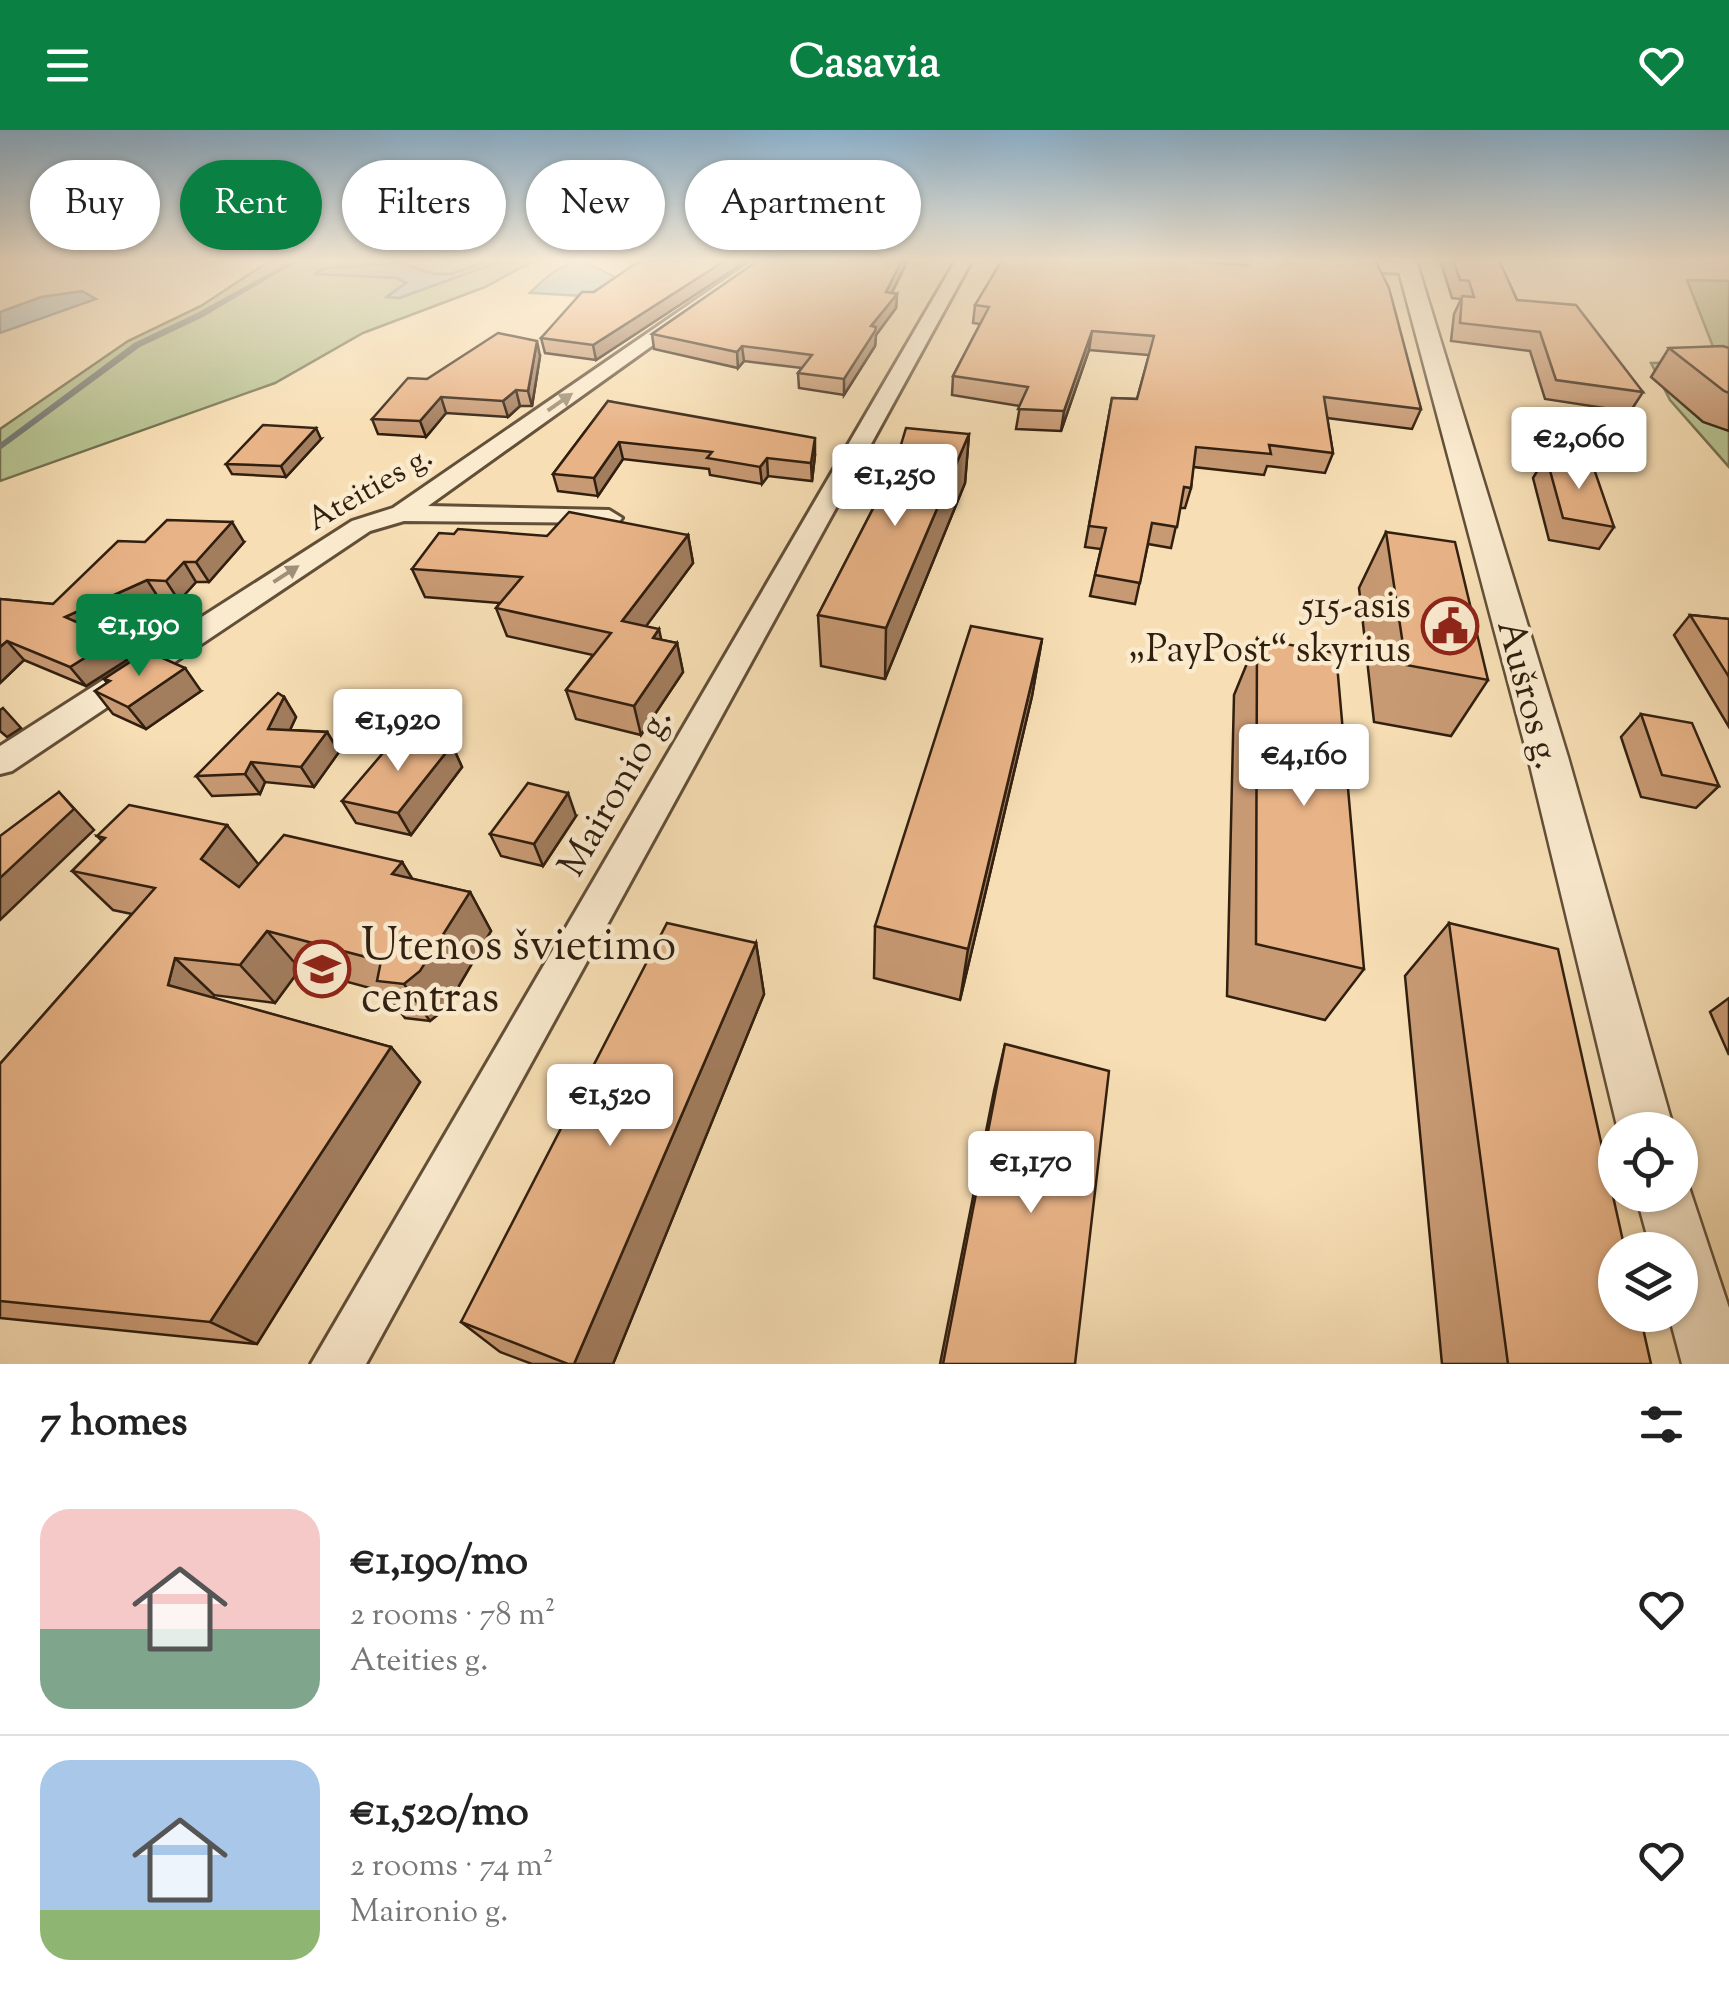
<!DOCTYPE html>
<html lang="en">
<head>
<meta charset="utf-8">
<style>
  :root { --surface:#fff; --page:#f6f6f6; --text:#222; --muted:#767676; --line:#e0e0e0; --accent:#0b8043 }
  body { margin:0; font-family:"Sorts Mill Goudy",serif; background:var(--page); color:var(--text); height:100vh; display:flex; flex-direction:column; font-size:38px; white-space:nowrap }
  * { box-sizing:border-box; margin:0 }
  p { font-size:32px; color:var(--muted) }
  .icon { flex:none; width:55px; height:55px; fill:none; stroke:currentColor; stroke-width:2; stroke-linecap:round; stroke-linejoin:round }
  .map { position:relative; height:1234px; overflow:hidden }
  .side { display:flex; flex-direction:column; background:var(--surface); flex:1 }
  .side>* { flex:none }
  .hud { position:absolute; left:30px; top:30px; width:1000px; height:90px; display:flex; gap:20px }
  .tools { position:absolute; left:1598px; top:982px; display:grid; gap:20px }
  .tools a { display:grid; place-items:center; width:100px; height:100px; border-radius:50%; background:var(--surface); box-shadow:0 2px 8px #0004; font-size:50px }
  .price { position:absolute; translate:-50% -85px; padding:0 22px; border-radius:10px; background:#fff; color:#222; font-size:32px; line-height:65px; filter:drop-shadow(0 2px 5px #0008) }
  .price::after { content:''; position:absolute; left:50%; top:60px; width:30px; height:22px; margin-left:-15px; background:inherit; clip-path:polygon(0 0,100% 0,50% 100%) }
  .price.active { background:var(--accent); color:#fff }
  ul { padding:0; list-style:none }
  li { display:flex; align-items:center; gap:30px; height:250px; padding:0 40px }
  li+li { border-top:2px solid var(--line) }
  li span { display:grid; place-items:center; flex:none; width:280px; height:200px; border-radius:30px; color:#555 }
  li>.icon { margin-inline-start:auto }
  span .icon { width:120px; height:120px; fill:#fffc; stroke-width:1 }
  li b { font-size:42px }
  h2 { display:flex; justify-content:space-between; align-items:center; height:120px; padding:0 40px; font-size:42px }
  .tag { padding:0 35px; border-radius:45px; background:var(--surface); box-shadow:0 2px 8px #0004; font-size:35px; line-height:90px }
  .tag.active { background:var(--accent); color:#fff }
  header { display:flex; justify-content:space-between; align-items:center; height:130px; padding:0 40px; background:var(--accent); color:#fff; font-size:45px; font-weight:700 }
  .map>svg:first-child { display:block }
  .green { fill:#b7c291; stroke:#747050; stroke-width:2.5 }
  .water { fill:#a3b9b9; stroke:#757b75; stroke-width:2.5 }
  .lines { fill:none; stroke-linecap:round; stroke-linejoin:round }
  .stream { fill:#757b75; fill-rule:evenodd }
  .minor-casing { stroke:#624f38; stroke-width:6 }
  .tertiary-casing { stroke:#624f38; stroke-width:5 }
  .minor { fill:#faeace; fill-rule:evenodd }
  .tertiary { fill:#faeace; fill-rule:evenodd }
  .wall { fill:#c89a74; stroke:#311f0f; stroke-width:2.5 }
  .shaded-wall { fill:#a27d5e; stroke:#311f0f; stroke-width:2.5 }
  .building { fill:#e8b387; stroke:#311f0f; stroke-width:2.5 }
  .oneway { fill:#a08f78 }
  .labels { text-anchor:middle; stroke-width:9; stroke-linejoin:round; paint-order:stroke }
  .far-street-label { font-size:32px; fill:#311f0f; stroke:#faeace }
  .poi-label { font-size:38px; fill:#311f0f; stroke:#faeace; text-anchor:end }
  .street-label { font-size:38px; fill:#311f0f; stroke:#faeace }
  .near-poi-label { font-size:45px; fill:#311f0f; stroke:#faeace; text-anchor:start }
</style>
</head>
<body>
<header><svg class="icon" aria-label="menu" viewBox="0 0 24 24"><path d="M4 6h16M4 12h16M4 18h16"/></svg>Casavia<svg class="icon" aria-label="heart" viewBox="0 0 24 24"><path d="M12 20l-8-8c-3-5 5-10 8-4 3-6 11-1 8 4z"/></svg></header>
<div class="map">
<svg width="1729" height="1234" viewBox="0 0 1729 1234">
  <rect width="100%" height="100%" fill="#f7deb4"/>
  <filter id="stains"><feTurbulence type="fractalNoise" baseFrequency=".002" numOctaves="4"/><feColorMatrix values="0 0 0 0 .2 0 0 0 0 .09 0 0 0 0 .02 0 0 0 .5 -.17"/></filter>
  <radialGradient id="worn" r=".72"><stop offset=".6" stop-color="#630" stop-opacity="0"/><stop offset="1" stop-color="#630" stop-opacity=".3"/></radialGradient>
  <g class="green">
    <path d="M271 130H490L452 144H434L399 133 317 141 397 148 406 153 389 165 399 168 504 130H535L485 157 363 203 275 253 0 351V299L128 211 201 176Z"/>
    <path d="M1687 150 1729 151V337L1670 270 1651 233 1719 232Z"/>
  </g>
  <g class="water">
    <path d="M490 130H504L399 168 387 167 406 153 397 148 314 144 327 138 399 133 434 144H452Z"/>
    <path d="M583 131 619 149 617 154 584 166 530 163C545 148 562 132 583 131Z"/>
    <path d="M82 161 96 169 0 203V182L41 167Z"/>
  </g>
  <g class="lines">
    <path class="stream" d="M293 130H300L203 187 140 217 0 320V313L134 213 197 183Z"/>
    <g class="minor-casing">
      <g id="minor">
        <path d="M754 130H772L428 376 609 380 622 388 618 393 404 391 370 401 12 641 0 644V616L352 391 393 378Z"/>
        <path d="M956 130H972L366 1234H311Z"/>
        <path d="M1090 130H1291L1296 134 1288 139 1098 135Z"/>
        <path d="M1337 131 1408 133 1417 138 1408 143 1331 140V132Z"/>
      </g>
    </g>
    <g class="tertiary-casing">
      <g id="tertiary">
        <path d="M1396 130H1416L1568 627 1674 1000H1618L1528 627Z"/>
        <path d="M1680 1042 1685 1045 1729 1178V1234H1682L1669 1185H1680V1120H1651L1636 1065H1680Z"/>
      </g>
    </g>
    <use href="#minor" class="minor"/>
    <use href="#tertiary" class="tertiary"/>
  </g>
  <g class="wall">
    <path d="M641 130H748L596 230 545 223 541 208 594 162Z"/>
    <path d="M759 130H908L892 163 897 164 896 178 876 205 875 216 844 265 799 258 798 243 802 238 744 231 738 238 654 219 652 204Z"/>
    <path d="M1247 130H1375L1421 279 1412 299 1327 288 1333 323 1325 343 1267 336 1264 345 1193 337 1191 358 1185 378H1180L1171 418 1148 414 1135 474 1090 466 1101 419 1085 417 1112 268 1137 269 1149 225 1089 220 1061 301 1016 299 1020 276 952 265 953 246 980 194 973 193 975 175 1194 132 1246 135Z"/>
    <path d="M1440 130H1499L1517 170 1643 262 1630 282 1545 269 1530 221 1451 211 1454 184 1461 169 1452 168Z"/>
    <path d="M1669 218H1729V301L1703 292 1651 247Z"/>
    <path d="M540 226 532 276H520L508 287 446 283 426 307 378 304 372 289 427 249Z"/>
    <path d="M608 271 815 325 812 351 768 346 762 354 710 345 709 339 623 329 598 366 558 361 553 344Z"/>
    <path d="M969 304 965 353 885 549 821 536 818 485 894 338Z"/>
    <path d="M321 309 286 347 232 344 226 334Z"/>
    <path d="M1546 326 1614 397 1599 419 1549 410 1533 348Z"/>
    <path d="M1386 402 1488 550 1451 606 1374 592 1359 458Z"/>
    <path d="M688 405 693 433 646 496 662 510 677 513 683 542 641 605 576 589 566 560 593 525 507 506 496 478 500 473 425 467 412 439 547 406Z"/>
    <path d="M145 412H244L209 452H196L179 471 160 470 95 500 115 509 130 528 86 556 24 530 0 553V469L53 474Z"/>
    <path d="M1690 485 1729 489V597L1674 505Z"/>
    <path d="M1042 509 1032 566 960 870 874 848 875 796Z"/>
    <path d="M1257 509 1364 839 1325 890 1227 866 1234 565Z"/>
    <path d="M104 549 201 561 146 599 113 584 95 561 107 553Z"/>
    <path d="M284 567 296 587 290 600 327 602 339 622 314 657 265 652 260 664 212 666 196 646Z"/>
    <path d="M1641 584 1719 656 1696 678 1641 667 1621 607Z"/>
    <path d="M452 615 462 637 411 705 356 693 342 671Z"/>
    <path d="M576 686 543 736 501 726 490 704Z"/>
    <path d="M97 706 259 734 402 732 412 749 470 762 491 801 446 878 430 891 405 888 385 862 300 839 275 873 214 865 213 868 391 917 420 952 257 1214 0 1188V934L132 784 113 780 72 741 102 711Z"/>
    <path d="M1449 793 1651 1234H1442L1405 846Z"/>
    <path d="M756 813 764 864 613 1234H532L500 1222 461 1192Z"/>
    <path d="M1729 868V925L1710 882Z"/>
    <path d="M1005 914 1075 1234H940L994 961Z"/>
  </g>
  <g class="shaded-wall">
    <path d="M726 130H748L596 230 593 215Z"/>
    <path d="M902 130H908L885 176 886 162Z"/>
    <path d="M897 164 896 178 876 205 875 216 844 265V249L871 196Z"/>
    <path d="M1092 201 1089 220 1061 301 1064 281Z"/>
    <path d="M537 211 540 226 532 276 528 261Z"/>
    <path d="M742 216 744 231 738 238 737 222Z"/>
    <path d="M516 260 520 276 508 287 503 271Z"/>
    <path d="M441 267 446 283 426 307 420 291Z"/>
    <path d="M316 298 321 309 286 347 281 336Z"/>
    <path d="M969 304 965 353 885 549 886 498Z"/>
    <path d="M815 308V325L812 351 811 333Z"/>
    <path d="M619 312 623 329 598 366 594 348Z"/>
    <path d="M767 328 768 346 762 354 760 337Z"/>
    <path d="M232 392 244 412 209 452 196 432Z"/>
    <path d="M688 405 693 433 629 519 622 491Z"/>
    <path d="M184 432 196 452 179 471 166 451Z"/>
    <path d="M147 450 160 470 81 506 65 487Z"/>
    <path d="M659 499 665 527 653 508Z"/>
    <path d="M115 509 130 528 86 556 70 537Z"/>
    <path d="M1042 509 1032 566 960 870 968 819Z"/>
    <path d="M7 511 24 530 0 553V517Z"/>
    <path d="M677 513 683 542 641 605 634 576Z"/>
    <path d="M185 538 201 561 146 599 128 577Z"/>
    <path d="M284 567 296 587 281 619 268 599Z"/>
    <path d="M3 578 21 598 7 607 0 601V580Z"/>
    <path d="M327 602 339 622 314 657 301 637Z"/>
    <path d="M452 615 462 637 411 705 398 683Z"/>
    <path d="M251 632 265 652 260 664 245 644Z"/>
    <path d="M59 662 94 700 0 790V748Z"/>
    <path d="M568 663 576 686 543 736 534 714Z"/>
    <path d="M227 695 259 735 236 769 201 729Z"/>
    <path d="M402 732 426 771 392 744Z"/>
    <path d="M470 762 491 801 446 878 430 891 404 854Z"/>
    <path d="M267 801 300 839 275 873 240 835Z"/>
    <path d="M756 813 764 864 613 1234H574Z"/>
    <path d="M175 828 214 865 208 892 168 855Z"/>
    <path d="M391 917 420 952 257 1214 210 1192Z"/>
  </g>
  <g class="building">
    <path d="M641 130H726L593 215 541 208 582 162H594Z"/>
    <path d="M759 130H902L886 162 897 164 871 196 876 197 875 201 844 249 798 243 812 225 742 216 737 222 652 204Z"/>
    <path d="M1002 130H1193L1194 132 1248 135V130H1375L1389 158 1421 279 1324 267 1333 323 1269 315 1271 324 1196 317 1191 358 1184 357 1177 397 1152 393 1140 453 1095 445 1106 398 1089 396 1112 268 1137 269 1154 206 1092 201 1064 281 1018 279 1028 257 953 246 989 177 975 175Z"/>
    <path d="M1453 130H1499L1517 170 1576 175 1643 262 1556 250 1540 202 1460 193 1462 166 1474 167 1469 151 1460 150Z"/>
    <path d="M498 203 537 211 528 261 516 260 503 271 441 267 420 291 372 289 408 248 427 249Z"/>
    <path d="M1723 216 1729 218V263L1724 261 1669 218Z"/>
    <path d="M608 271 815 308 811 333 767 328 760 337 707 328 712 322 619 312 594 348 553 344Z"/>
    <path d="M263 295 316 298 281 336 226 334Z"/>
    <path d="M906 298 969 304 886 498 818 485 894 338Z"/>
    <path d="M1546 326 1592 333 1614 397 1563 388Z"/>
    <path d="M569 382 688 405 622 491 659 499 653 508 677 513 634 576 566 560 611 503 496 478 522 447 412 439 439 403 454 404 458 399 547 406Z"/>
    <path d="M167 390 232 392 196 432H184L166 451 147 450 65 487 115 509 70 537 7 511 0 517V469L53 474 118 411 145 412Z"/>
    <path d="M1386 402 1455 412 1488 550 1406 535Z"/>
    <path d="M1690 485 1729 489V547Z"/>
    <path d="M971 496 1042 509 968 819 875 796Z"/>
    <path d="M1257 509 1336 523 1364 839 1256 814Z"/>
    <path d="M147 521 185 538 128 577 95 561 110 551 104 549Z"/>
    <path d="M278 563 284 567 268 599 327 602 301 637 251 632 245 644 196 646Z"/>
    <path d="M1641 584 1692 593 1719 656 1662 645Z"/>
    <path d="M408 605 452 615 398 683 342 671 394 610 403 612Z"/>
    <path d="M528 653 568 663 534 714 490 704Z"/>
    <path d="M59 662 74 679 0 748V706Z"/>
    <path d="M129 675 227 695 201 729 239 757 284 705 402 732 392 744 470 762 420 841 404 854 377 851 381 831 267 801 240 835 175 828 168 855 391 917 210 1192 0 1171V934L155 758 72 741 105 708 97 706Z"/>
    <path d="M667 793 756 813 574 1234H568L461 1192Z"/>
    <path d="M1449 793 1558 819 1625 1120H1615V1185H1640L1651 1234H1508Z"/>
    <path d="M1005 914 1109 941 1075 1234H943Z"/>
  </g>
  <defs><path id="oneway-solid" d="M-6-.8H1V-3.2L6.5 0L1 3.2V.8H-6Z" transform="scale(2.5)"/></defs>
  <g class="oneway">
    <use href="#oneway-solid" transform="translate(560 272) rotate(-35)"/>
    <use href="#oneway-solid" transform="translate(286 444) rotate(-33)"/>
  </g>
  <linearGradient id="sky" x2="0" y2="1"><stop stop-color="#8cb6d5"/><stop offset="0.43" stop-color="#fbf0dd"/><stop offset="1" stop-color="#fbf0dd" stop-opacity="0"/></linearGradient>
  <rect width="1729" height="302" fill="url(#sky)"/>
  <defs>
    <g id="civic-ring" transform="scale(2.875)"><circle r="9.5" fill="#faeace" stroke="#8f2418" stroke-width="1.5"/><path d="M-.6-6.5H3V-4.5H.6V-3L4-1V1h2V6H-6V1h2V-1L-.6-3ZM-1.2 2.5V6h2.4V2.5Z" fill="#8f2418"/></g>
    <g id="school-ring" transform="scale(2.875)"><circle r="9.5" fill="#faeace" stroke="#8f2418" stroke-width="1.5"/><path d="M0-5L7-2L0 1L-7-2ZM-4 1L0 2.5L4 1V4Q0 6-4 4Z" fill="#8f2418"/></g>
  </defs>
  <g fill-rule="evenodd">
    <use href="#civic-ring" x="1450" y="496"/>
    <use href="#school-ring" x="322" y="839"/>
  </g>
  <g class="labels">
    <g class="far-street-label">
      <text transform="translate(369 357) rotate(-30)" y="11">Ateities g.</text>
    </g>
    <g class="poi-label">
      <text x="1411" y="487">515-asis<tspan x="1411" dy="44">„PayPost“ skyrius</tspan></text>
    </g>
    <g class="street-label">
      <text transform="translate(1530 564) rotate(75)" y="13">Aušros g.</text>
      <text transform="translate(614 661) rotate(-60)" y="13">Maironio g.</text>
    </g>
    <g class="near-poi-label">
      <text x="361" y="829">Utenos švietimo<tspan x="361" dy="52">centras</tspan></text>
    </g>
  </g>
  <rect width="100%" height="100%" filter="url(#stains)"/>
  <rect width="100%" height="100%" fill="url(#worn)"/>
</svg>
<div class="tools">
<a><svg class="icon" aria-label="locate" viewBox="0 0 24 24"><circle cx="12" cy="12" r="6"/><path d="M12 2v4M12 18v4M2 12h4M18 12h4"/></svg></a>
<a><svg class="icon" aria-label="layers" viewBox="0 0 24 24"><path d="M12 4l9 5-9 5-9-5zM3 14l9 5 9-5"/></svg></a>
</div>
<b class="price" style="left:1579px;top:362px">€2,060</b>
<b class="price" style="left:895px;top:399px">€1,250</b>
<b class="price active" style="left:139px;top:549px">€1,190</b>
<b class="price" style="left:398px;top:644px">€1,920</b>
<b class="price" style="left:1304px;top:679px">€4,160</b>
<b class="price" style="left:610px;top:1019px">€1,520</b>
<b class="price" style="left:1031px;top:1086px">€1,170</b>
<div class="hud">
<a class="tag">Buy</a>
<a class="tag active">Rent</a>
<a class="tag">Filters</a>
<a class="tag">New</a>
<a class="tag">Apartment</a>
</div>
</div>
<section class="side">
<h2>7 homes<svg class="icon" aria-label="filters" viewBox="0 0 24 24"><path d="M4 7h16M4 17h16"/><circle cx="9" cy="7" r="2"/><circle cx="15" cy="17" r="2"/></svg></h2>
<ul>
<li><span style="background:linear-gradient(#f6c9c9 60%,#7fa58c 0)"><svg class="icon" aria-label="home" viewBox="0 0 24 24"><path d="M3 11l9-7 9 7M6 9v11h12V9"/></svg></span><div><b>€1,190/mo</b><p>2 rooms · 78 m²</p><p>Ateities g.</p></div><svg class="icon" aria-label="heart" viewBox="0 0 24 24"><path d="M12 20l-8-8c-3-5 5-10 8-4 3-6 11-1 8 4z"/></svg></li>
<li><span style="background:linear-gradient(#a9c7e8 75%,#8fb573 0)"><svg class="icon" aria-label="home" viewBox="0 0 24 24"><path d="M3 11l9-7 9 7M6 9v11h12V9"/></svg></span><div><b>€1,520/mo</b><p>2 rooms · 74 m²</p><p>Maironio g.</p></div><svg class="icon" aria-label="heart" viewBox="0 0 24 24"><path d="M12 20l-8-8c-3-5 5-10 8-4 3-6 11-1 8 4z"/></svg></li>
</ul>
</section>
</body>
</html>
